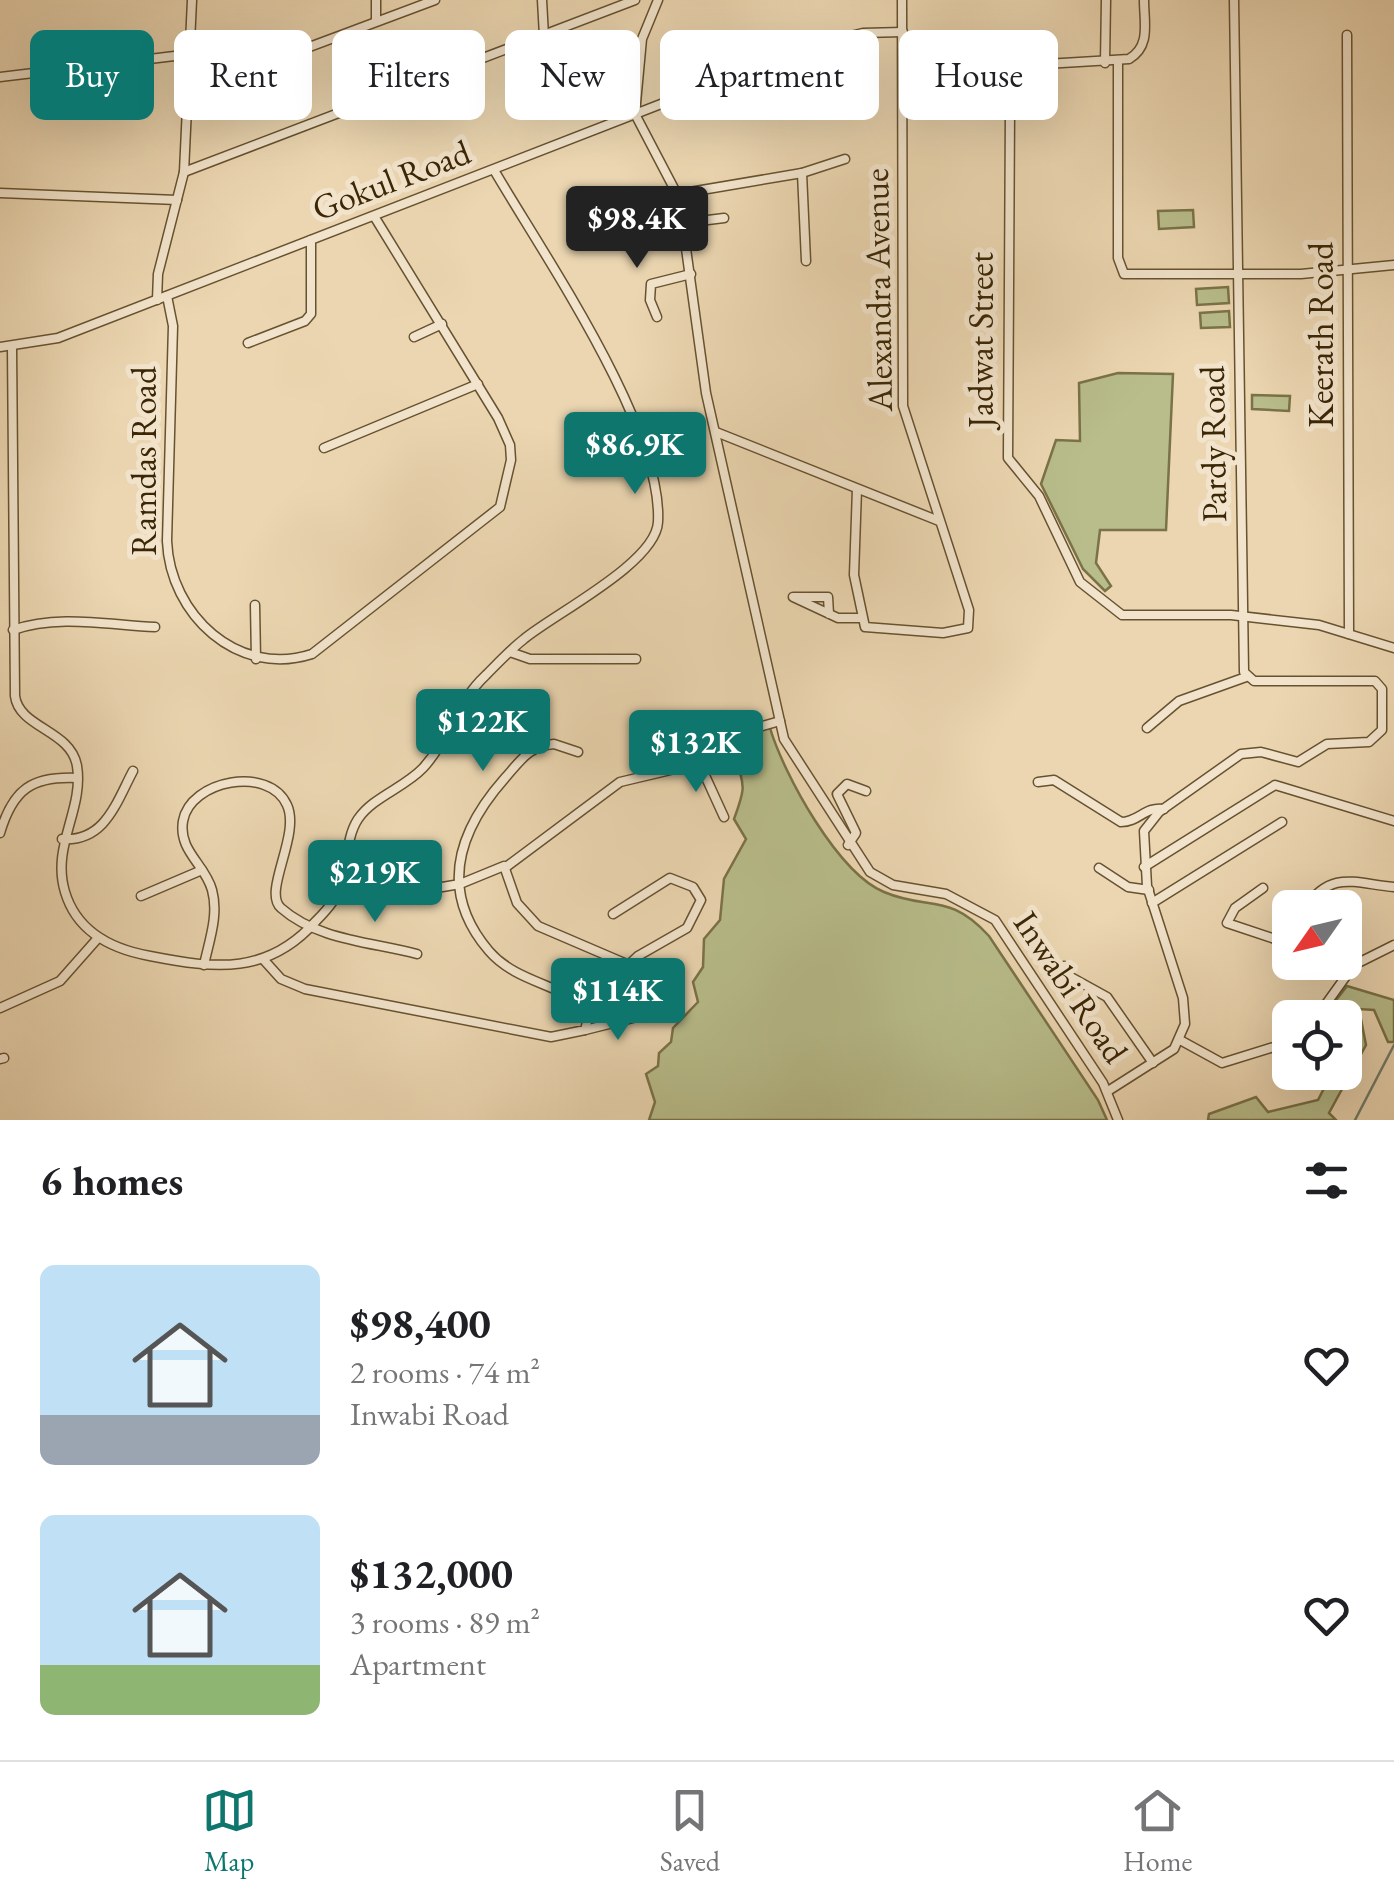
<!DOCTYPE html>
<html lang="en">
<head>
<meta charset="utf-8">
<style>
  :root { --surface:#fff; --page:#f6f6f6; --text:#202124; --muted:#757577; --line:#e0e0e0; --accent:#0f766e }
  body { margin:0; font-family:"EB Garamond",serif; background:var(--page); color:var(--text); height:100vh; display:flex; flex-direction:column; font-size:38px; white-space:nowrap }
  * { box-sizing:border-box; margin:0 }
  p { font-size:32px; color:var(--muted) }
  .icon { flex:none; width:55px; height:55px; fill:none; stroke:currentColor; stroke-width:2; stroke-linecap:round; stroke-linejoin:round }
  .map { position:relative; height:1120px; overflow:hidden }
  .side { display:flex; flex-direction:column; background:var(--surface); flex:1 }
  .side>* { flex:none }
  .hud { position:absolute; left:30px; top:30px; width:1335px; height:90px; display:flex; gap:20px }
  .needle { width:65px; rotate:236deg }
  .controls { position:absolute; left:1272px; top:890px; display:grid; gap:20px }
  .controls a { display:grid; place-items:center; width:90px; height:90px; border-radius:15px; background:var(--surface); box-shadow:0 10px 40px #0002; font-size:50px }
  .price { position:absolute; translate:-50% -85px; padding:0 22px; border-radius:10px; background:var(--accent); color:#fff; font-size:32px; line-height:65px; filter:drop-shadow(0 2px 5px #0008) }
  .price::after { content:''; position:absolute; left:50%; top:60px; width:30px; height:22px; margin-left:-15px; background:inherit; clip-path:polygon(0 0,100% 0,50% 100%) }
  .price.selected { background:#222; color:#fff }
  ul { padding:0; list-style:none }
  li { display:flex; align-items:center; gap:30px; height:250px; padding:0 40px }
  li span { display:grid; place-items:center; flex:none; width:280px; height:200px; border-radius:15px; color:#555 }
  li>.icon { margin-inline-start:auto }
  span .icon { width:120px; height:120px; fill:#fffc; stroke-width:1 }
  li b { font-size:42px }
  h2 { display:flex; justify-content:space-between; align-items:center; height:120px; padding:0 40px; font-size:42px }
  .tag { padding:0 35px; border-radius:15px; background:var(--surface); box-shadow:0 10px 40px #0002; font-size:35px; line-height:90px }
  .tag.selected { background:var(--accent); color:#fff }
  .tab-bar { display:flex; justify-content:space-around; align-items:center; height:140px; border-top:2px solid var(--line); background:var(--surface); font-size:28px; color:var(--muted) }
  .tab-bar a { display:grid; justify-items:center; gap:5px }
  .tab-bar .selected { color:var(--accent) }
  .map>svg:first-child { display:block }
  .green { fill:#b8bd8b; stroke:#7a7248; stroke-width:2.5 }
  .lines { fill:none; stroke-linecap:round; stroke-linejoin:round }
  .stream { stroke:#737e6b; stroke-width:2.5 }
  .minor-casing { stroke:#675230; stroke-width:11 }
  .minor { stroke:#f2e4cc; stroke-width:8 }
  .labels { text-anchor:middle; stroke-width:10; stroke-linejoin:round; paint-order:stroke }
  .street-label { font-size:35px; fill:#3b2605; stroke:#f2e4cc }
</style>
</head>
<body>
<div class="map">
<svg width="1394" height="1120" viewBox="0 0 1394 1120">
  <rect width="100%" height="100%" fill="#ebd6b1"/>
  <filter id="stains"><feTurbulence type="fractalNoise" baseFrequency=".002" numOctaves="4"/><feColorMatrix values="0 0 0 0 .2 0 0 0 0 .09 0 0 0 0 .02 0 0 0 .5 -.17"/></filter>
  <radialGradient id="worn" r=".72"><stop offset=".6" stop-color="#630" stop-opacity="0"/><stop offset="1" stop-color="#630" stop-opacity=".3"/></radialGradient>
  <g class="green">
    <path d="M1193 210 1194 227 1159 229 1158 211Z"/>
    <path d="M1228 287 1229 303 1197 305 1196 289Z"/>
    <path d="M1229 311 1230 327 1201 328 1200 313Z"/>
    <path d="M1118 373 1173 374 1166 530H1100L1096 563 1111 586 1105 591 1083 569 1041 484 1056 440 1080 441 1079 383Z"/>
    <path d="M1252 395 1290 396 1289 411 1252 409Z"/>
    <path d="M764 728H770C784 775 838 873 884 892 929 911 949 892 989 936L1098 1100 1107 1120H649L655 1102 646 1074 658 1066 659 1053 671 1042 673 1028 698 1002 693 982 703 967 704 939 720 920 724 879 746 839 734 819C750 776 740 788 735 747Z"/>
    <path d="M1347 986 1394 1000V1042H1388L1374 1010 1359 1009 1366 1045 1329 1113 1336 1120H1208L1209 1114 1256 1097 1268 1112 1318 1100 1332 1073 1345 1072V1018L1328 1017 1326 1013Z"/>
  </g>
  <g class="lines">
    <path class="stream" d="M1355 1120 1394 1045"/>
    <g class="minor-casing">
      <g id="minor">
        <path d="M376 0V21"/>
        <path d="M542 0 544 36"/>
        <path d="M658 0 642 39 635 114 679 198 706 393 784 739 870 872 893 885 946 894 995 920 1103 1083 1118 1120"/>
        <path d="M1347 35 1349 634"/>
        <path d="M1118 62V258L1124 274H1301L1394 265"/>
        <path d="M1105 63 1106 0"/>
        <path d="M1012 66 1129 59C1151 46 1144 23 1144 0"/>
        <path d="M0 77 191 54"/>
        <path d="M189 92 435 0"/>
        <path d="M903 110 1010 109 1008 458 1039 496 1080 582 1122 615H1231L1319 625 1394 648"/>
        <path d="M184 172 635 0"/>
        <path d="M802 173 806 261"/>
        <path d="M0 193 177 200"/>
        <path d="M678 194 802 173 845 159"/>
        <path d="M684 223 724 218"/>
        <path d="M167 296 173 326 167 541C170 615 238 678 312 654L500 507 511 460 510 445 498 418 374 216"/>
        <path d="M157 300 158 274 184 172 192 0"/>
        <path d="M657 317 650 300 651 284 691 274"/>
        <path d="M414 337 442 324"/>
        <path d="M248 343 305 321 311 314V240"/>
        <path d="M0 347 58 338 813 45 863 33 903 32"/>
        <path d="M12 347 15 696C19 728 71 730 77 766 84 810 51 846 65 892 77 932 111 949 150 956 216 969 268 975 316 921 326 911 338 898 342 884 349 863 345 839 358 819 373 797 404 788 423 768 449 740 455 704 486 675 498 663 510 650 524 639 554 614 656 563 658 522 663 427 543 254 494 170"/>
        <path d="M716 432 939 521"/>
        <path d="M324 448 478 384"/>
        <path d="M857 489 854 575 865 627 943 633 968 628 969 610 903 406 902 0"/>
        <path d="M255 605 256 659"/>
        <path d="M829 614 828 597H793L838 618H861"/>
        <path d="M13 630C58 614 109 625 155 627"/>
        <path d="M510 652 530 659H636"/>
        <path d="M1147 728 1179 701 1246 677"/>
        <path d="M697 758 724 817"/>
        <path d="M1038 782 1054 780 1121 822C1139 822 1145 806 1164 809"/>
        <path d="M0 833C13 789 32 776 77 778"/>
        <path d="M62 839C105 842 116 803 133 771"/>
        <path d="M848 845 856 833 837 794 847 784 866 791"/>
        <path d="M506 867 620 782 679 768 745 731 780 721"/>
        <path d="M1144 867 1275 785 1394 821"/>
        <path d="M1099 868 1128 887 1149 890"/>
        <path d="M342 883 413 892 460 884 504 866 517 903 538 926 629 965"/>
        <path d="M1263 888 1235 908 1227 923 1290 944"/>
        <path d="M141 896 202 870"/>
        <path d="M1152 903 1282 822"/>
        <path d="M1305 908C1332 869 1356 884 1394 887"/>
        <path d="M263 959 281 979 305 989 551 1037 585 1030 588 1018 583 1004C552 983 514 980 489 951 437 890 459 830 505 778 521 760 529 746 554 744L578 752"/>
        <path d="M204 965C209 941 219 915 212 890 205 864 178 851 183 821 190 780 269 765 287 805 301 835 262 892 281 908 317 940 372 942 417 954"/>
        <path d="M1064 966 1069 976 1107 997 1153 1063"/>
        <path d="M585 1006 638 956 687 928 701 900 693 887 670 878 613 914"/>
        <path d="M0 1008 60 981 98 938"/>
        <path d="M1316 1018 1354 965 1394 945"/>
        <path d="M585 1030 645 1015"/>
        <path d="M1180 1040 1222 1063 1290 1042"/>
        <path d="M0 1059 4 1058"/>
        <path d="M1108 1091 1174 1049 1185 1024 1183 998 1147 886 1144 831 1159 812 1241 754 1261 752 1298 762 1327 744 1369 742 1382 730V689L1375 681H1254L1244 672 1234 0"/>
      </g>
    </g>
    <use href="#minor" class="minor"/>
  </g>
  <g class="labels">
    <g class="street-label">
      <text transform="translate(391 180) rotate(-21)" y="12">Gokul Road</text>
      <text transform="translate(878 290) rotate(-91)" y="12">Alexandra Avenue</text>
      <text transform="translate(1321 335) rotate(-90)" y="12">Keerath Road</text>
      <text transform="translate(981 340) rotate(-90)" y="12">Jadwat Street</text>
      <text transform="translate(1213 444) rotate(-91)" y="12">Pardy Road</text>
      <text transform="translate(144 461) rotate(-90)" y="12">Ramdas Road</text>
      <text transform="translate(1071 987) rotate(56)" y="12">Inwabi Road</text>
    </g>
  </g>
  <rect width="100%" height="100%" filter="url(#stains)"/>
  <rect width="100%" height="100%" fill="url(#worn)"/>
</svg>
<div class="controls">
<a><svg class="needle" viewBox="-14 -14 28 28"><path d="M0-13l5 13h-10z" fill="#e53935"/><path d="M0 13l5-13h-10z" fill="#757577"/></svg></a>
<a><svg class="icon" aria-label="locate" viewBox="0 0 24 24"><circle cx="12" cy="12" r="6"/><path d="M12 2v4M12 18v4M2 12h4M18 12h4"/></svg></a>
</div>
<b class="price selected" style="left:637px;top:271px">$98.4K</b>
<b class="price" style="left:635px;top:497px">$86.9K</b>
<b class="price" style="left:483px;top:774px">$122K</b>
<b class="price" style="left:696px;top:795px">$132K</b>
<b class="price" style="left:375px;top:925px">$219K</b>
<b class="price" style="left:618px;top:1043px">$114K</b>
<div class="hud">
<a class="tag selected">Buy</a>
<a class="tag">Rent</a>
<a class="tag">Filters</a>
<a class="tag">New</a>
<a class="tag">Apartment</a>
<a class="tag">House</a>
</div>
</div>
<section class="side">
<h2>6 homes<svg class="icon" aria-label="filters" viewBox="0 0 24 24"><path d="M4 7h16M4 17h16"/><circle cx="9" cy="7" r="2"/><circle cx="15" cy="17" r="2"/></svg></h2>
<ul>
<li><span style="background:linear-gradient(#bfe0f5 75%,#9aa5b1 0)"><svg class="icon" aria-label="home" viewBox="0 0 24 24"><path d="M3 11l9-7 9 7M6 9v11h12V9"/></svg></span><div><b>$98,400</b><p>2 rooms · 74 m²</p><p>Inwabi Road</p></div><svg class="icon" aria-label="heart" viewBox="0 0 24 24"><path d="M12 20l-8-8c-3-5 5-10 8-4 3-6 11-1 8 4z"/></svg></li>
<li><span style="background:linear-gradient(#bfe0f5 75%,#8fb573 0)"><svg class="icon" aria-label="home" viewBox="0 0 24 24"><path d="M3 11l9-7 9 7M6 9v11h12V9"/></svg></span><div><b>$132,000</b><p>3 rooms · 89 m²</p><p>Apartment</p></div><svg class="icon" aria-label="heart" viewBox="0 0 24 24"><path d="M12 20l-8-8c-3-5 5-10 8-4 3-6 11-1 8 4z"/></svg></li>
</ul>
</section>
<nav class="tab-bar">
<a class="selected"><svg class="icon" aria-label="map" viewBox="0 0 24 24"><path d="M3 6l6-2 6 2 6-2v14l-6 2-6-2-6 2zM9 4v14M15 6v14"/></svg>Map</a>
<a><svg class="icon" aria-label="saved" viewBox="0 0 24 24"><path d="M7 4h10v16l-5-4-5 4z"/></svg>Saved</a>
<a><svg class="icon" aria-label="home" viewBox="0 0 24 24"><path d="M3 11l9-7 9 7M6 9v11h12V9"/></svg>Home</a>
</nav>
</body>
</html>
